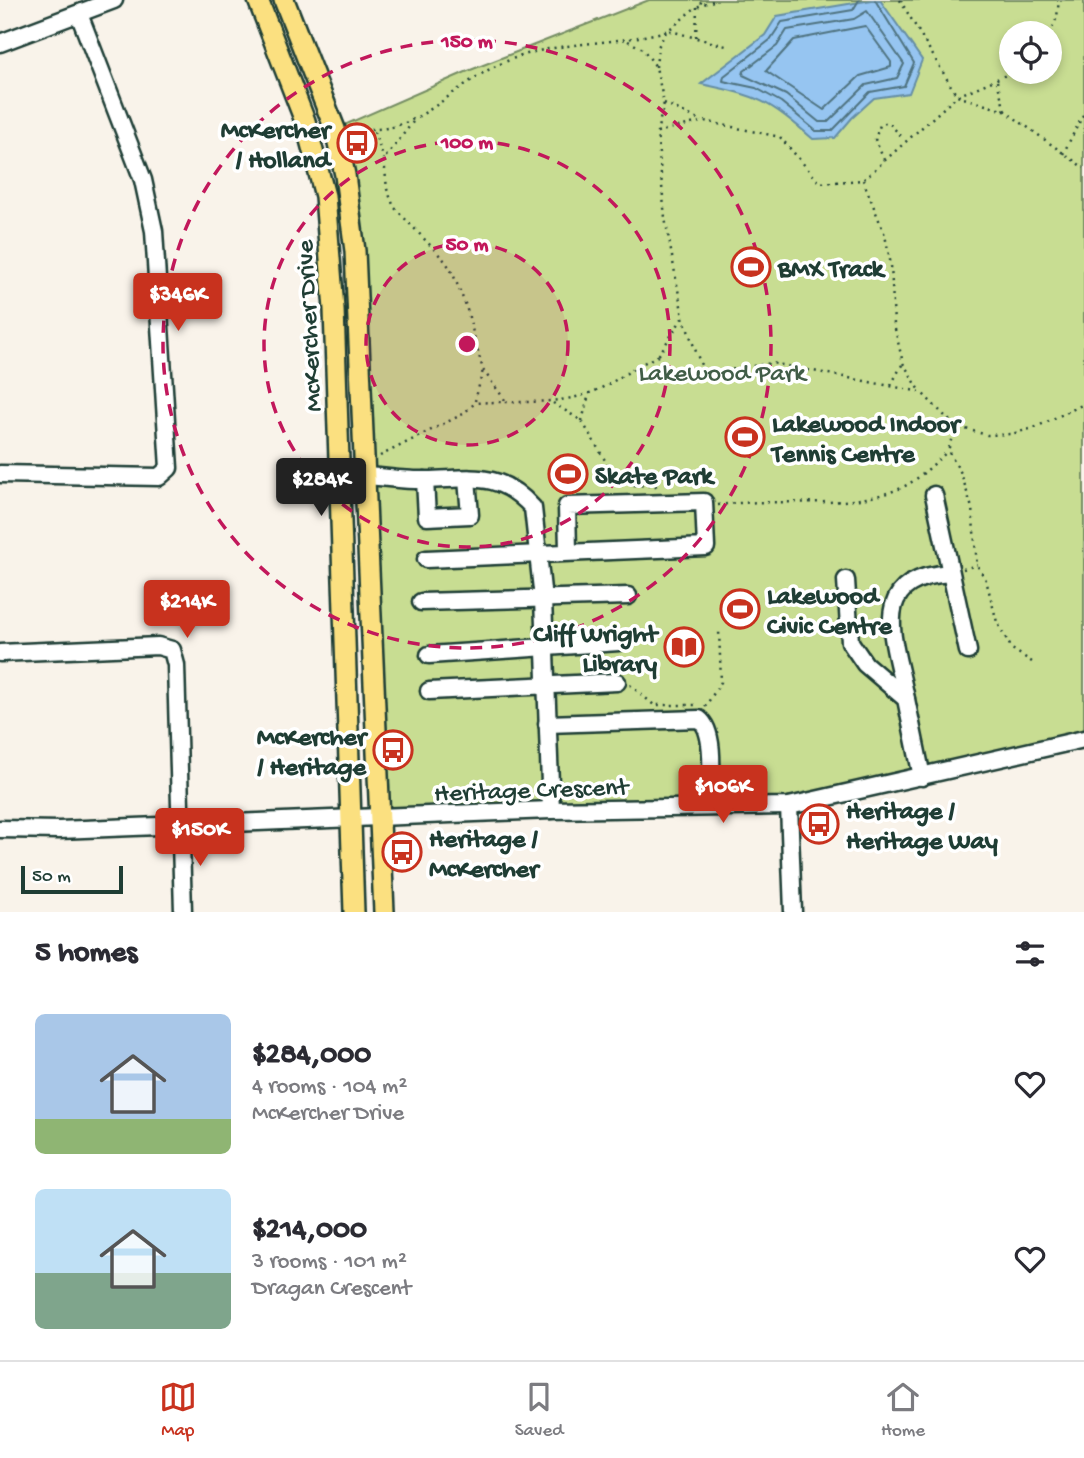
<!DOCTYPE html>
<html lang="en">
<head>
<meta charset="utf-8">
<style>
  :root { --surface:#fff; --page:#f7f7f7; --text:#2b2b33; --muted:#7c7c81; --line:#e1e1e2; --accent:#c8321e }
  body { margin:0; font-family:"Gochi Hand",sans-serif; background:var(--page); color:var(--text); height:100vh; display:flex; flex-direction:column; font-size:26px; white-space:nowrap }
  * { box-sizing:border-box; margin:0 }
  p { font-size:23px; color:var(--muted) }
  .icon { flex:none; width:38px; height:38px; fill:none; stroke:currentColor; stroke-width:2; stroke-linecap:round; stroke-linejoin:round }
  .map { position:relative; height:912px; overflow:hidden }
  .drawer { display:flex; flex-direction:column; background:var(--surface); flex:1 }
  .drawer>* { flex:none }
  .buttons { position:absolute; left:999px; top:21px; display:grid; gap:14px }
  .buttons a { display:grid; place-items:center; width:63px; height:63px; border-radius:50%; background:var(--surface); box-shadow:0 4px 10px #0003; font-size:35px }
  .scale { position:absolute; left:21px; bottom:18px; width:102px; box-sizing:border-box; padding-left:7px; border:4px solid #1f3d34; border-top:0; font-size:19px; line-height:24px; white-space:nowrap; color:#1f3d34; -webkit-text-stroke:5px #fff; paint-order:stroke }
  .price { position:absolute; translate:-50% -60px; padding:0 16px; border-radius:7px; background:var(--accent); color:#fff; font-size:23px; line-height:46px; filter:drop-shadow(0 2px 4px #0008) }
  .price::after { content:''; position:absolute; left:50%; top:42px; width:21px; height:16px; margin-left:-10px; background:inherit; clip-path:polygon(0 0,100% 0,50% 100%) }
  .price.active { background:#222; color:#fff }
  ul { padding:0; list-style:none }
  li { display:flex; align-items:center; gap:21px; height:175px; padding:0 35px }
  li span { display:grid; place-items:center; flex:none; width:196px; height:140px; border-radius:10px; color:#555 }
  li>.icon { margin-inline-start:auto }
  span .icon { width:84px; height:84px; fill:#fffc; stroke-width:1 }
  li b { font-size:30px }
  h2 { display:flex; justify-content:space-between; align-items:center; height:84px; padding:0 35px; font-size:30px }
  .menu { display:flex; justify-content:space-around; align-items:center; height:98px; border-top:2px solid var(--line); background:var(--surface); font-size:19px; color:var(--muted) }
  .menu a { display:grid; justify-items:center; gap:4px }
  .menu .active { color:var(--accent) }
  .map>svg:first-child { display:block }
  .green { fill:#c8dd92; stroke:#748d63; stroke-width:2; fill-rule:evenodd }
  .water { fill:#96c5f1; stroke:#668fa5; stroke-width:2 }
  .lines { fill:none; stroke-linecap:round; stroke-linejoin:round }
  .shore { stroke:#4f7380; stroke-width:2 }
  .minor-casing { stroke:#1f3d34; stroke-width:21 }
  .major-casing { stroke:#1f3d34; stroke-width:24 }
  .path { stroke:#1f3d34; stroke-width:2.5; stroke-dasharray:2 5; stroke-linecap:butt }
  .minor { stroke:#fff; stroke-width:16 }
  .major { stroke:#fbe080; stroke-width:19 }
  .ring { fill:none; stroke:#c2185b; stroke-width:3.5; stroke-dasharray:12 9 }
  .labels { text-anchor:middle; stroke-width:7; stroke-linejoin:round; paint-order:stroke }
  .poi-label { font-size:26px; font-weight:bold; fill:#1f3d34; stroke:#fff; text-anchor:start }
  .street-label { font-size:26px; fill:#1f3d34; stroke:#fff }
  .park-label { font-size:26px; fill:#415d47; stroke:#fff }
  .centre { fill:#c2185b; stroke:#fff; stroke-width:3.5 }
  .ring-label { font-size:21px; text-anchor:middle; font-weight:bold; fill:#c2185b; stroke:#fff; stroke-width:7; stroke-linejoin:round; paint-order:stroke }
</style>
</head>
<body>
<div class="map">
<svg width="1084" height="912" viewBox="0 0 1084 912">
  <rect width="100%" height="100%" fill="#f9f3ea"/>
  <filter id="ink" filterUnits="userSpaceOnUse"><feTurbulence type="fractalNoise" baseFrequency=".0143" numOctaves="2"/><feDisplacementMap in="SourceGraphic" scale="14" xChannelSelector="R" yChannelSelector="G"/><feConvolveMatrix kernelMatrix="1 2 1 2 8 2 1 2 1" color-interpolation-filters="sRGB"/></filter>
  <g filter="url(#ink)">
    <path class="green" d="M649 0H1084V738L789 806 380 818 355 251 335 129 468 71ZM1012 33H1050V72H1012Z"/>
    <path class="water" d="M872 0H880L922 60 909 93 874 98 852 118 835 138 813 139C768 100 759 96 701 84L765 35 777 16Z"/>
    <g class="lines">
      <g class="shore">
        <path d="M859 0 853 10 782 22 770 40 724 76 723 81 756 88 781 102 816 131H832L870 92 904 86 914 63 875 0"/>
        <path d="M867 11 904 64 897 78 866 85 828 122H819L786 95 743 75 744 71 777 46 787 30 854 19Z"/>
        <path d="M865 26 891 62V67L860 76 824 110 766 71 794 40Z"/>
      </g>
      <g class="minor-casing">
        <g id="minor">
          <path d="M0 43 114 0"/>
          <path d="M0 474 159 477 169 468 154 231 143 180 79 14"/>
          <path d="M366 476C386 477 407 481 427 480 472 479 499 470 533 508L543 599 551 810"/>
          <path d="M425 480 427 517 470 515 467 479"/>
          <path d="M934 495 968 651"/>
          <path d="M426 559 706 547 704 502 567 506 568 551"/>
          <path d="M846 580 850 642 865 664 906 699 922 777"/>
          <path d="M421 602 628 596"/>
          <path d="M0 653 158 646 172 650 176 665 183 912"/>
          <path d="M429 655 619 642"/>
          <path d="M429 691 617 682"/>
          <path d="M906 699C895 640 865 579 950 573"/>
          <path d="M547 724 699 719C717 732 710 784 710 806"/>
          <path d="M789 806 793 912"/>
          <path d="M0 829 59 830 551 810 789 806 1084 739"/>
        </g>
      </g>
      <g class="major-casing">
        <g id="major">
          <path d="M258 0 305 121 325 196 334 309 354 912"/>
          <path d="M284 0 335 129 345 175 355 251 384 912"/>
        </g>
      </g>
      <g class="path">
        <path d="M900 0 957 96 1005 111 1084 168"/>
        <path d="M1050 34 1057 17 1059 0"/>
        <path d="M696 37 697 7 703 0"/>
        <path d="M628 41 643 49 656 67 664 103 657 132 665 218 683 317 658 356"/>
        <path d="M656 67 658 47 667 30 726 46"/>
        <path d="M997 81 1005 111"/>
        <path d="M664 103 702 121"/>
        <path d="M413 122 384 159 387 189 394 207 446 262 453 274 466 306 483 370 505 400"/>
        <path d="M350 126C405 140 435 103 478 76 540 37 596 49 662 32 676 28 685 14 697 7 703 4 710 2 717 0"/>
        <path d="M374 132 384 159"/>
        <path d="M657 132 704 121 780 137 820 183 863 180 957 96 1013 72"/>
        <path d="M1063 154 1084 113"/>
        <path d="M884 160 875 139 880 125 888 122 904 139"/>
        <path d="M863 180 885 235 891 265 894 325 903 363 921 392"/>
        <path d="M683 317 704 373"/>
        <path d="M891 385 903 363"/>
        <path d="M475 401 483 370"/>
        <path d="M553 403 582 421 613 474 633 485 656 486V489"/>
        <path d="M582 421 589 394"/>
        <path d="M955 426 948 451 961 473 972 508 977 565 986 580 997 622 1012 649 1035 664"/>
        <path d="M380 456 463 414 475 403C512 400 550 406 587 394 611 386 634 366 658 356L675 374H704L772 363 921 392 955 426 987 435 1011 434 1034 428 1084 404"/>
        <path d="M718 505C777 497 839 511 896 490 916 483 932 465 948 451"/>
        <path d="M963 569 977 565"/>
        <path d="M630 685 654 705H699"/>
        <path d="M705 707 721 682 719 630"/>
      </g>
      <use href="#minor" class="minor"/>
      <use href="#major" class="major"/>
    </g>
  </g>
  <circle cx="467" cy="344" r="101" fill="#c2185b" fill-opacity=".12"/>
  <g class="ring">
    <circle cx="467" cy="344" r="101"/>
    <circle cx="467" cy="344" r="203"/>
    <circle cx="467" cy="344" r="304"/>
  </g>
  <defs>
    <g id="bus-ring" transform="scale(2.0125)"><circle r="9.5" fill="#fff" stroke="#c8321e" stroke-width="1.5"/><path d="M-5-6H5V4H4V6H2V4H-2V6H-4V4H-5ZM-3.5-4V0h7V-4ZM-3.5 1.2v1.5H-2V1.2ZM2 1.2v1.5H3.5V1.2Z" fill="#c8321e"/></g>
    <g id="stadium-ring" transform="scale(2.0125)"><circle r="9.5" fill="#fff" stroke="#c8321e" stroke-width="1.5"/><path d="M0-5a6.5 5 0 1 0 0 10a6.5 5 0 1 0 0-10ZM-3.5-1.8h7v3.6h-7Z" fill="#c8321e"/></g>
    <g id="library-ring" transform="scale(2.0125)"><circle r="9.5" fill="#fff" stroke="#c8321e" stroke-width="1.5"/><path d="M-6-4Q-3-5.5-.7-3.5V5Q-3 3-6 4ZM6-4Q3-5.5 .7-3.5V5Q3 3 6 4Z" fill="#c8321e"/></g>
  </defs>
  <g fill-rule="evenodd">
    <use href="#bus-ring" x="357" y="143"/>
    <use href="#stadium-ring" x="751" y="267"/>
    <use href="#stadium-ring" x="745" y="437"/>
    <use href="#stadium-ring" x="568" y="474"/>
    <use href="#stadium-ring" x="740" y="609"/>
    <use href="#library-ring" x="684" y="647"/>
    <use href="#bus-ring" x="393" y="750"/>
    <use href="#bus-ring" x="819" y="824"/>
    <use href="#bus-ring" x="402" y="852"/>
  </g>
  <g class="labels">
    <g class="poi-label">
      <text x="330" y="137" text-anchor="end">McKercher<tspan x="330" dy="30">/ Holland</tspan></text>
      <text x="778" y="276">BMX Track</text>
      <text x="772" y="431">Lakewood Indoor<tspan x="772" dy="30">Tennis Centre</tspan></text>
      <text x="595" y="483">Skate Park</text>
      <text x="767" y="603">Lakewood<tspan x="767" dy="30">Civic Centre</tspan></text>
      <text x="657" y="641" text-anchor="end">Cliff Wright<tspan x="657" dy="30">Library</tspan></text>
      <text x="366" y="744" text-anchor="end">McKercher<tspan x="366" dy="30">/ Heritage</tspan></text>
      <text x="846" y="818">Heritage /<tspan x="846" dy="30">Heritage Way</tspan></text>
      <text x="429" y="846">Heritage /<tspan x="429" dy="30">McKercher</tspan></text>
    </g>
    <g class="street-label">
      <text transform="translate(307 326) rotate(-93)" y="9">McKercher Drive</text>
      <text transform="translate(531 788) rotate(-2)" y="9">Heritage Crescent</text>
    </g>
    <g class="park-label">
      <text x="722" y="380">Lakewood Park</text>
    </g>
  </g>
  <circle cx="467" cy="344" r="10" class="centre"/>
  <g class="ring-label">
    <text x="467" y="47">150 m</text>
    <text x="467" y="148">100 m</text>
    <text x="467" y="250">50 m</text>
  </g>
</svg>
<div class="buttons">
<a><svg class="icon" aria-label="locate" viewBox="0 0 24 24"><circle cx="12" cy="12" r="6"/><path d="M12 2v4M12 18v4M2 12h4M18 12h4"/></svg></a>
</div>
<div class="scale">50 m</div>
<b class="price" style="left:178px;top:333px">$346K</b>
<b class="price active" style="left:321px;top:518px">$284K</b>
<b class="price" style="left:187px;top:640px">$214K</b>
<b class="price" style="left:723px;top:825px">$106K</b>
<b class="price" style="left:200px;top:868px">$150K</b>
</div>
<section class="drawer">
<h2>5 homes<svg class="icon" aria-label="filters" viewBox="0 0 24 24"><path d="M4 7h16M4 17h16"/><circle cx="9" cy="7" r="2"/><circle cx="15" cy="17" r="2"/></svg></h2>
<ul>
<li><span style="background:linear-gradient(#a9c7e8 75%,#8fb573 0)"><svg class="icon" aria-label="home" viewBox="0 0 24 24"><path d="M3 11l9-7 9 7M6 9v11h12V9"/></svg></span><div><b>$284,000</b><p>4 rooms · 104 m²</p><p>McKercher Drive</p></div><svg class="icon" aria-label="heart" viewBox="0 0 24 24"><path d="M12 20l-8-8c-3-5 5-10 8-4 3-6 11-1 8 4z"/></svg></li>
<li><span style="background:linear-gradient(#bfe0f5 60%,#7fa58c 0)"><svg class="icon" aria-label="home" viewBox="0 0 24 24"><path d="M3 11l9-7 9 7M6 9v11h12V9"/></svg></span><div><b>$214,000</b><p>3 rooms · 101 m²</p><p>Dragan Crescent</p></div><svg class="icon" aria-label="heart" viewBox="0 0 24 24"><path d="M12 20l-8-8c-3-5 5-10 8-4 3-6 11-1 8 4z"/></svg></li>
</ul>
</section>
<nav class="menu">
<a class="active"><svg class="icon" aria-label="map" viewBox="0 0 24 24"><path d="M3 6l6-2 6 2 6-2v14l-6 2-6-2-6 2zM9 4v14M15 6v14"/></svg>Map</a>
<a><svg class="icon" aria-label="saved" viewBox="0 0 24 24"><path d="M7 4h10v16l-5-4-5 4z"/></svg>Saved</a>
<a><svg class="icon" aria-label="home" viewBox="0 0 24 24"><path d="M3 11l9-7 9 7M6 9v11h12V9"/></svg>Home</a>
</nav>
</body>
</html>
